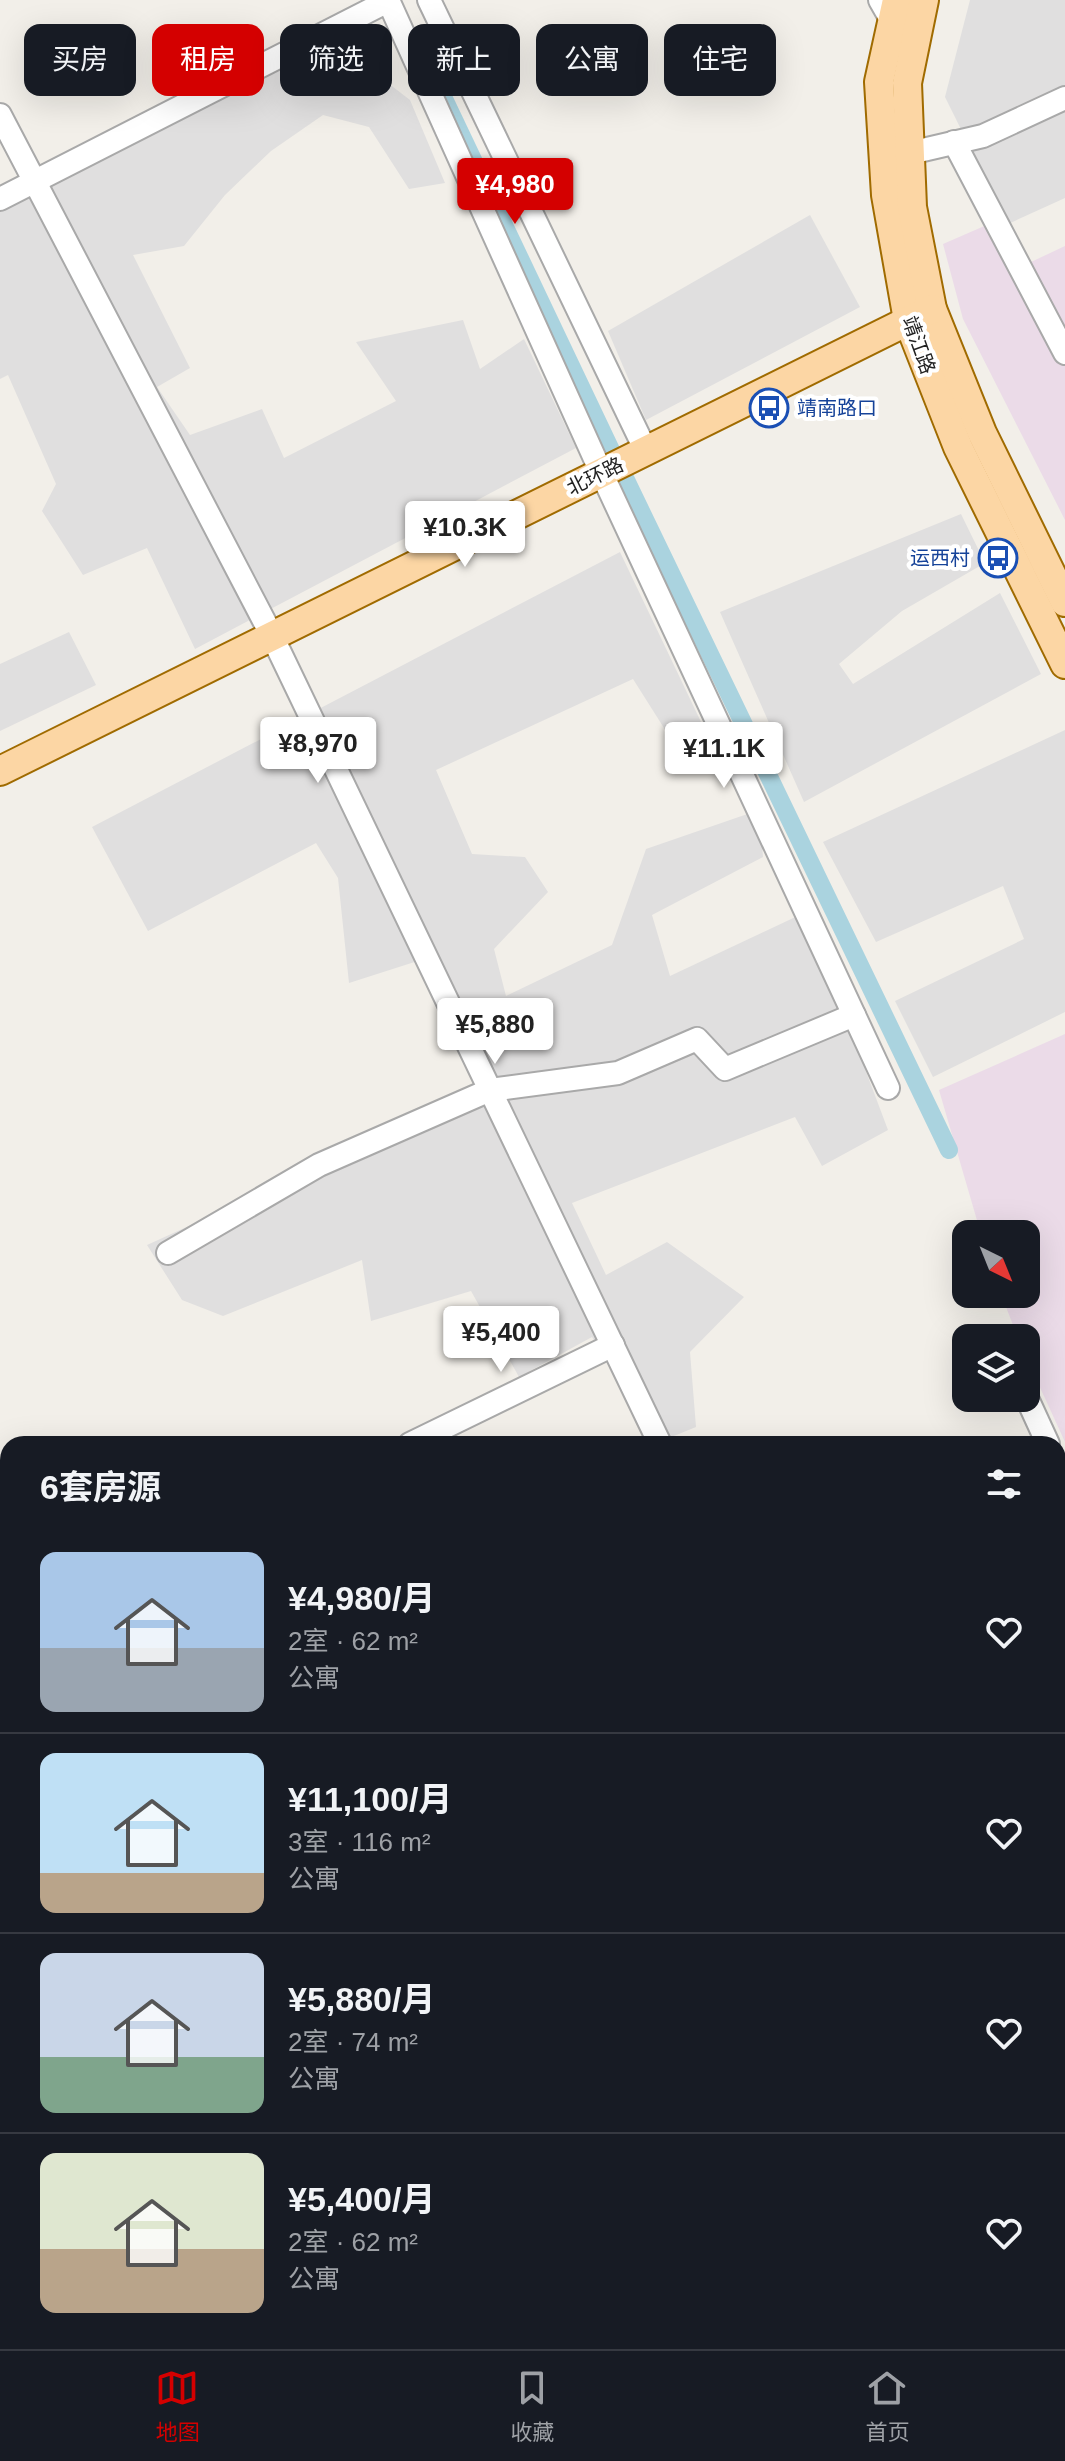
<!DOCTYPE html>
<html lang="zh">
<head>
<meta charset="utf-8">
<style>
  :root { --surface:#171b24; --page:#20242c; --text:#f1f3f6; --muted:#9ea1a6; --line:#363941; --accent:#d40000 }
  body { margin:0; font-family:Helvetica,"Noto Sans SC",sans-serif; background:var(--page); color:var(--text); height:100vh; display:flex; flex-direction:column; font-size:30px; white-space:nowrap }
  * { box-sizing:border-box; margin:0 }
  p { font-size:26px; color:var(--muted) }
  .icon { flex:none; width:44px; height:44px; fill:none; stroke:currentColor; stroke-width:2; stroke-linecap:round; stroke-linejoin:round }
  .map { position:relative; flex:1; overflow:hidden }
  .panel { position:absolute; left:0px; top:1436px; width:1066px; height:914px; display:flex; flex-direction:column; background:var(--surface); border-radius:24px 24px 0 0; box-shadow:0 8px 32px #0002 }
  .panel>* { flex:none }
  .banner { position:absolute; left:24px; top:24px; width:1018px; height:72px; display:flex; gap:16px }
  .needle { width:52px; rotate:137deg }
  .tools { position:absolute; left:952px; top:1220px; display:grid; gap:16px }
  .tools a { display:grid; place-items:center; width:88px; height:88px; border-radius:16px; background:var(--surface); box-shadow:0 8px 32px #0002; font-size:40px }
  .price { position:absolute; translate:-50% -68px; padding:0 18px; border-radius:8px; background:#fff; color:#222; font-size:26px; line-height:52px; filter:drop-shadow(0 2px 4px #0008) }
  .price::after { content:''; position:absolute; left:50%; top:48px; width:24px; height:18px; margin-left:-12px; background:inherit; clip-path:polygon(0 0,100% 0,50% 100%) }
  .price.active { background:var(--accent); color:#fff }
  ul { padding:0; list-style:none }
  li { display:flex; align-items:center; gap:24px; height:200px; padding:0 40px }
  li+li { border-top:2px solid var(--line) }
  li span { display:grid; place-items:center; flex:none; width:224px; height:160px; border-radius:16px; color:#555 }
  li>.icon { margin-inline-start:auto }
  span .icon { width:96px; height:96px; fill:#fffc; stroke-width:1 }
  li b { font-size:34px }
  h2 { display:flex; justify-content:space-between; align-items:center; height:96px; padding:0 40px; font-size:34px }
  .pill { padding:0 28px; border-radius:16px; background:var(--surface); box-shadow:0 8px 32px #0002; font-size:28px; line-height:72px }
  .pill.active { background:var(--accent); color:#fff }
  .tab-bar { display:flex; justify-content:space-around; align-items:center; height:112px; border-top:2px solid var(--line); background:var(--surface); font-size:22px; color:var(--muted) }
  .tab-bar a { display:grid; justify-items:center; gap:4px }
  .tab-bar .active { color:var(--accent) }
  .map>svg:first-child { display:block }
  .residential { fill:#e0dfdf }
  .industrial { fill:#ebdbe8 }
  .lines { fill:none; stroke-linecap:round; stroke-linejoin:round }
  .stream { stroke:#aad3df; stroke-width:5 }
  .canal { stroke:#aad3df; stroke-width:18 }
  .minor-casing { stroke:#a9a9a9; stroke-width:26 }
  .major-casing { stroke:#a06b00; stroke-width:32 }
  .minor { stroke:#fff; stroke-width:22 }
  .major { stroke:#fcd6a4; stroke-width:28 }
  .labels { text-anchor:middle; stroke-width:8; stroke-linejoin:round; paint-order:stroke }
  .street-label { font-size:20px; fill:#222; stroke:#fff }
  .transit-label { font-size:20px; fill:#164399; stroke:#fff; text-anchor:start }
</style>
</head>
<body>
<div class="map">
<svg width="1065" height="2349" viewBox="0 0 1065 2349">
  <rect width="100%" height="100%" fill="#f2efe9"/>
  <g class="residential">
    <path d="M970 0H1065V198L1008 224 945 97Z"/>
    <path d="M362 22 384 80 410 100 445 183 409 189 369 127 323 115 271 151 225 195 184 246 133 255 190 368 157 387 190 435 262 409 284 458 396 401 356 342 463 320 480 369 524 339 576 448 195 649 147 548 83 575 42 511 56 484 8 375 0 379V210Z"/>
    <path d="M810 215 860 307 646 420 608 331Z"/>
    <path d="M961 514 985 563 902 611 839 664 853 684 1000 593 1041 674 804 802 720 612Z"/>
    <path d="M620 552 701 722 676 747 633 679 436 770 472 854 525 857 548 892 494 949 506 996 612 945 646 849 759 810 763 857 652 915 670 976 806 912 888 1130 822 1166 795 1117 572 1203 606 1275 667 1242 744 1297 690 1352 696 1427 659 1442 592 1337 519 1377 471 1291 371 1321 362 1260 223 1316 182 1300 147 1245 478 1095 427 958 349 983 338 878 316 843 148 931 92 827Z"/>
    <path d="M69 632 96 685 0 731V664Z"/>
    <path d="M1065 730V1012L933 1077 895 1001 1024 939 1003 886 876 942 823 842Z"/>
    <path d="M680 2342H886L878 2349H683Z"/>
  </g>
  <g class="industrial">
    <path d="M989 224 1012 271 1065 246V520L963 319 943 244Z"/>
    <path d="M1065 1034V1442L1026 1357V1338H1018L1001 1294H1026V1234H981L939 1090Z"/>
  </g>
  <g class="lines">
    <path class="stream" d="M1062 1934 1065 1940"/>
    <g class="canal">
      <path d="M437 84 611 450"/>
      <path d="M625 478 949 1150"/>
      <path d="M0 1705 8 1720"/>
      <path d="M331 2342 335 2349"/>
    </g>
    <g class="minor-casing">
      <g id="minor">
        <path d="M388 0 601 472 888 1088"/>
        <path d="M429 0 646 451"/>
        <path d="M880 0 892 21"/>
        <path d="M0 115 272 636 660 1444"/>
        <path d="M954 142 1065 353"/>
        <path d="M910 153 983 136 1065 98"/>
        <path d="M0 199 388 1"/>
        <path d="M168 1253 319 1165 490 1090 618 1073 697 1039 725 1069 854 1015"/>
        <path d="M1026 1396 1048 1444"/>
        <path d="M410 1444 613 1345"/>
        <path d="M1058 1466 1065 1481"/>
        <path d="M0 1645 8 1641"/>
        <path d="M0 1789 8 1805"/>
        <path d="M1058 1918 1065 1914"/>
        <path d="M764 2342 767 2349"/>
        <path d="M292 2349 305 2342"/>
      </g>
    </g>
    <g class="major-casing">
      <g id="major">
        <path d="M897 0 879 82 886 195 908 320 958 447 1065 664"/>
        <path d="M924 0 907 83 912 207 932 309 982 433 1065 602"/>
        <path d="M0 771 932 309"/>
      </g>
    </g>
    <use href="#minor" class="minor"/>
    <use href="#major" class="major"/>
  </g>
  <defs>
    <g id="bus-ring" transform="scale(2)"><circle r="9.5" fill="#fff" stroke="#1a4fb4" stroke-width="1.5"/><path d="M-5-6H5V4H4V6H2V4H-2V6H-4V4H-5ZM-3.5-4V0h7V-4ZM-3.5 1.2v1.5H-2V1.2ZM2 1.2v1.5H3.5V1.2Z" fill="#1a4fb4"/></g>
  </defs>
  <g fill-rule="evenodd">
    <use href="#bus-ring" x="769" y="408"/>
    <use href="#bus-ring" x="998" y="558"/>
  </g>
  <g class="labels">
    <g class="street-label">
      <text transform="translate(919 345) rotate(70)" y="7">靖江路</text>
      <text transform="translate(595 476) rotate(-26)" y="7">北环路</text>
    </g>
    <g class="transit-label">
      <text x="797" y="415">靖南路口</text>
      <text x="970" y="565" text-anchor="end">运西村</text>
    </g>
  </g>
</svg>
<div class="tools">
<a><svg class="needle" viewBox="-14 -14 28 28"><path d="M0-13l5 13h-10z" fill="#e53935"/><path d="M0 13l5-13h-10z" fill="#9ea1a6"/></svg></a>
<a><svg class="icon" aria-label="layers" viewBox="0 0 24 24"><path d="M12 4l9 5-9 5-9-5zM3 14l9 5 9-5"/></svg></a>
</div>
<b class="price active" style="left:515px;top:226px">¥4,980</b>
<b class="price" style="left:465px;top:569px">¥10.3K</b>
<b class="price" style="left:318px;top:785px">¥8,970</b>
<b class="price" style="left:724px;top:790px">¥11.1K</b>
<b class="price" style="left:495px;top:1066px">¥5,880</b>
<b class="price" style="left:501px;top:1374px">¥5,400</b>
<div class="banner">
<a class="pill">买房</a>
<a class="pill active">租房</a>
<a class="pill">筛选</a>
<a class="pill">新上</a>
<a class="pill">公寓</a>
<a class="pill">住宅</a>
</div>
<section class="panel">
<h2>6套房源<svg class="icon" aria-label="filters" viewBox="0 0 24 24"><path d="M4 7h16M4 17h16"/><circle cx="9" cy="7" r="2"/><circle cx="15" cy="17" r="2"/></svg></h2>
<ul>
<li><span style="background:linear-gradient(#a9c7e8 60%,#9aa5b1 0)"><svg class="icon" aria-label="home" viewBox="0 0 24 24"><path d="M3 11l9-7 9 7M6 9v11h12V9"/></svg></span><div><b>¥4,980/月</b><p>2室 · 62 m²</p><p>公寓</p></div><svg class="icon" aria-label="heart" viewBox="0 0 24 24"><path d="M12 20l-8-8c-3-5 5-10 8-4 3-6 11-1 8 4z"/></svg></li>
<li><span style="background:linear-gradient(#bfe0f5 75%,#b9a48a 0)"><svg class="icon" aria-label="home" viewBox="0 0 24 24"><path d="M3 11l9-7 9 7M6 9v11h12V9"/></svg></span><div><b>¥11,100/月</b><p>3室 · 116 m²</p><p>公寓</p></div><svg class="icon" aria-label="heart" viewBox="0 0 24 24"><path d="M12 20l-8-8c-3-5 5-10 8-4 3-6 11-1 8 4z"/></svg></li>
<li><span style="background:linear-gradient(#c9d6e8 65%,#7fa58c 0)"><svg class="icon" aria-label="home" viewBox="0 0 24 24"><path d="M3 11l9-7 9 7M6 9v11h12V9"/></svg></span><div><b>¥5,880/月</b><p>2室 · 74 m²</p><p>公寓</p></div><svg class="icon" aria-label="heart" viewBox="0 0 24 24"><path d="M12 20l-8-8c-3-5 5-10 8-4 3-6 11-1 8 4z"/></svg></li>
<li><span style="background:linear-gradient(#dfe7d0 60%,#b9a48a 0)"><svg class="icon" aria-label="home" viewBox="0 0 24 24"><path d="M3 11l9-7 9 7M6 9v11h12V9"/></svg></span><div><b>¥5,400/月</b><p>2室 · 62 m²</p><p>公寓</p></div><svg class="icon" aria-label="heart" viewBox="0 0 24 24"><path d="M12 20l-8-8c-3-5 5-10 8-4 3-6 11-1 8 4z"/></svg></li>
</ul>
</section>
</div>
<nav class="tab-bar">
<a class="active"><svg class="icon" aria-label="map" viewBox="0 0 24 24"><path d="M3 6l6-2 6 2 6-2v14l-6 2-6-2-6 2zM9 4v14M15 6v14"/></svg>地图</a>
<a><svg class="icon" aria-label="saved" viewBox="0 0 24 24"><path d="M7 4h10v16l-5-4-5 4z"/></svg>收藏</a>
<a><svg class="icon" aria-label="home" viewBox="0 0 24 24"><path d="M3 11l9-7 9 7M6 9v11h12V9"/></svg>首页</a>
</nav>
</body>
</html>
